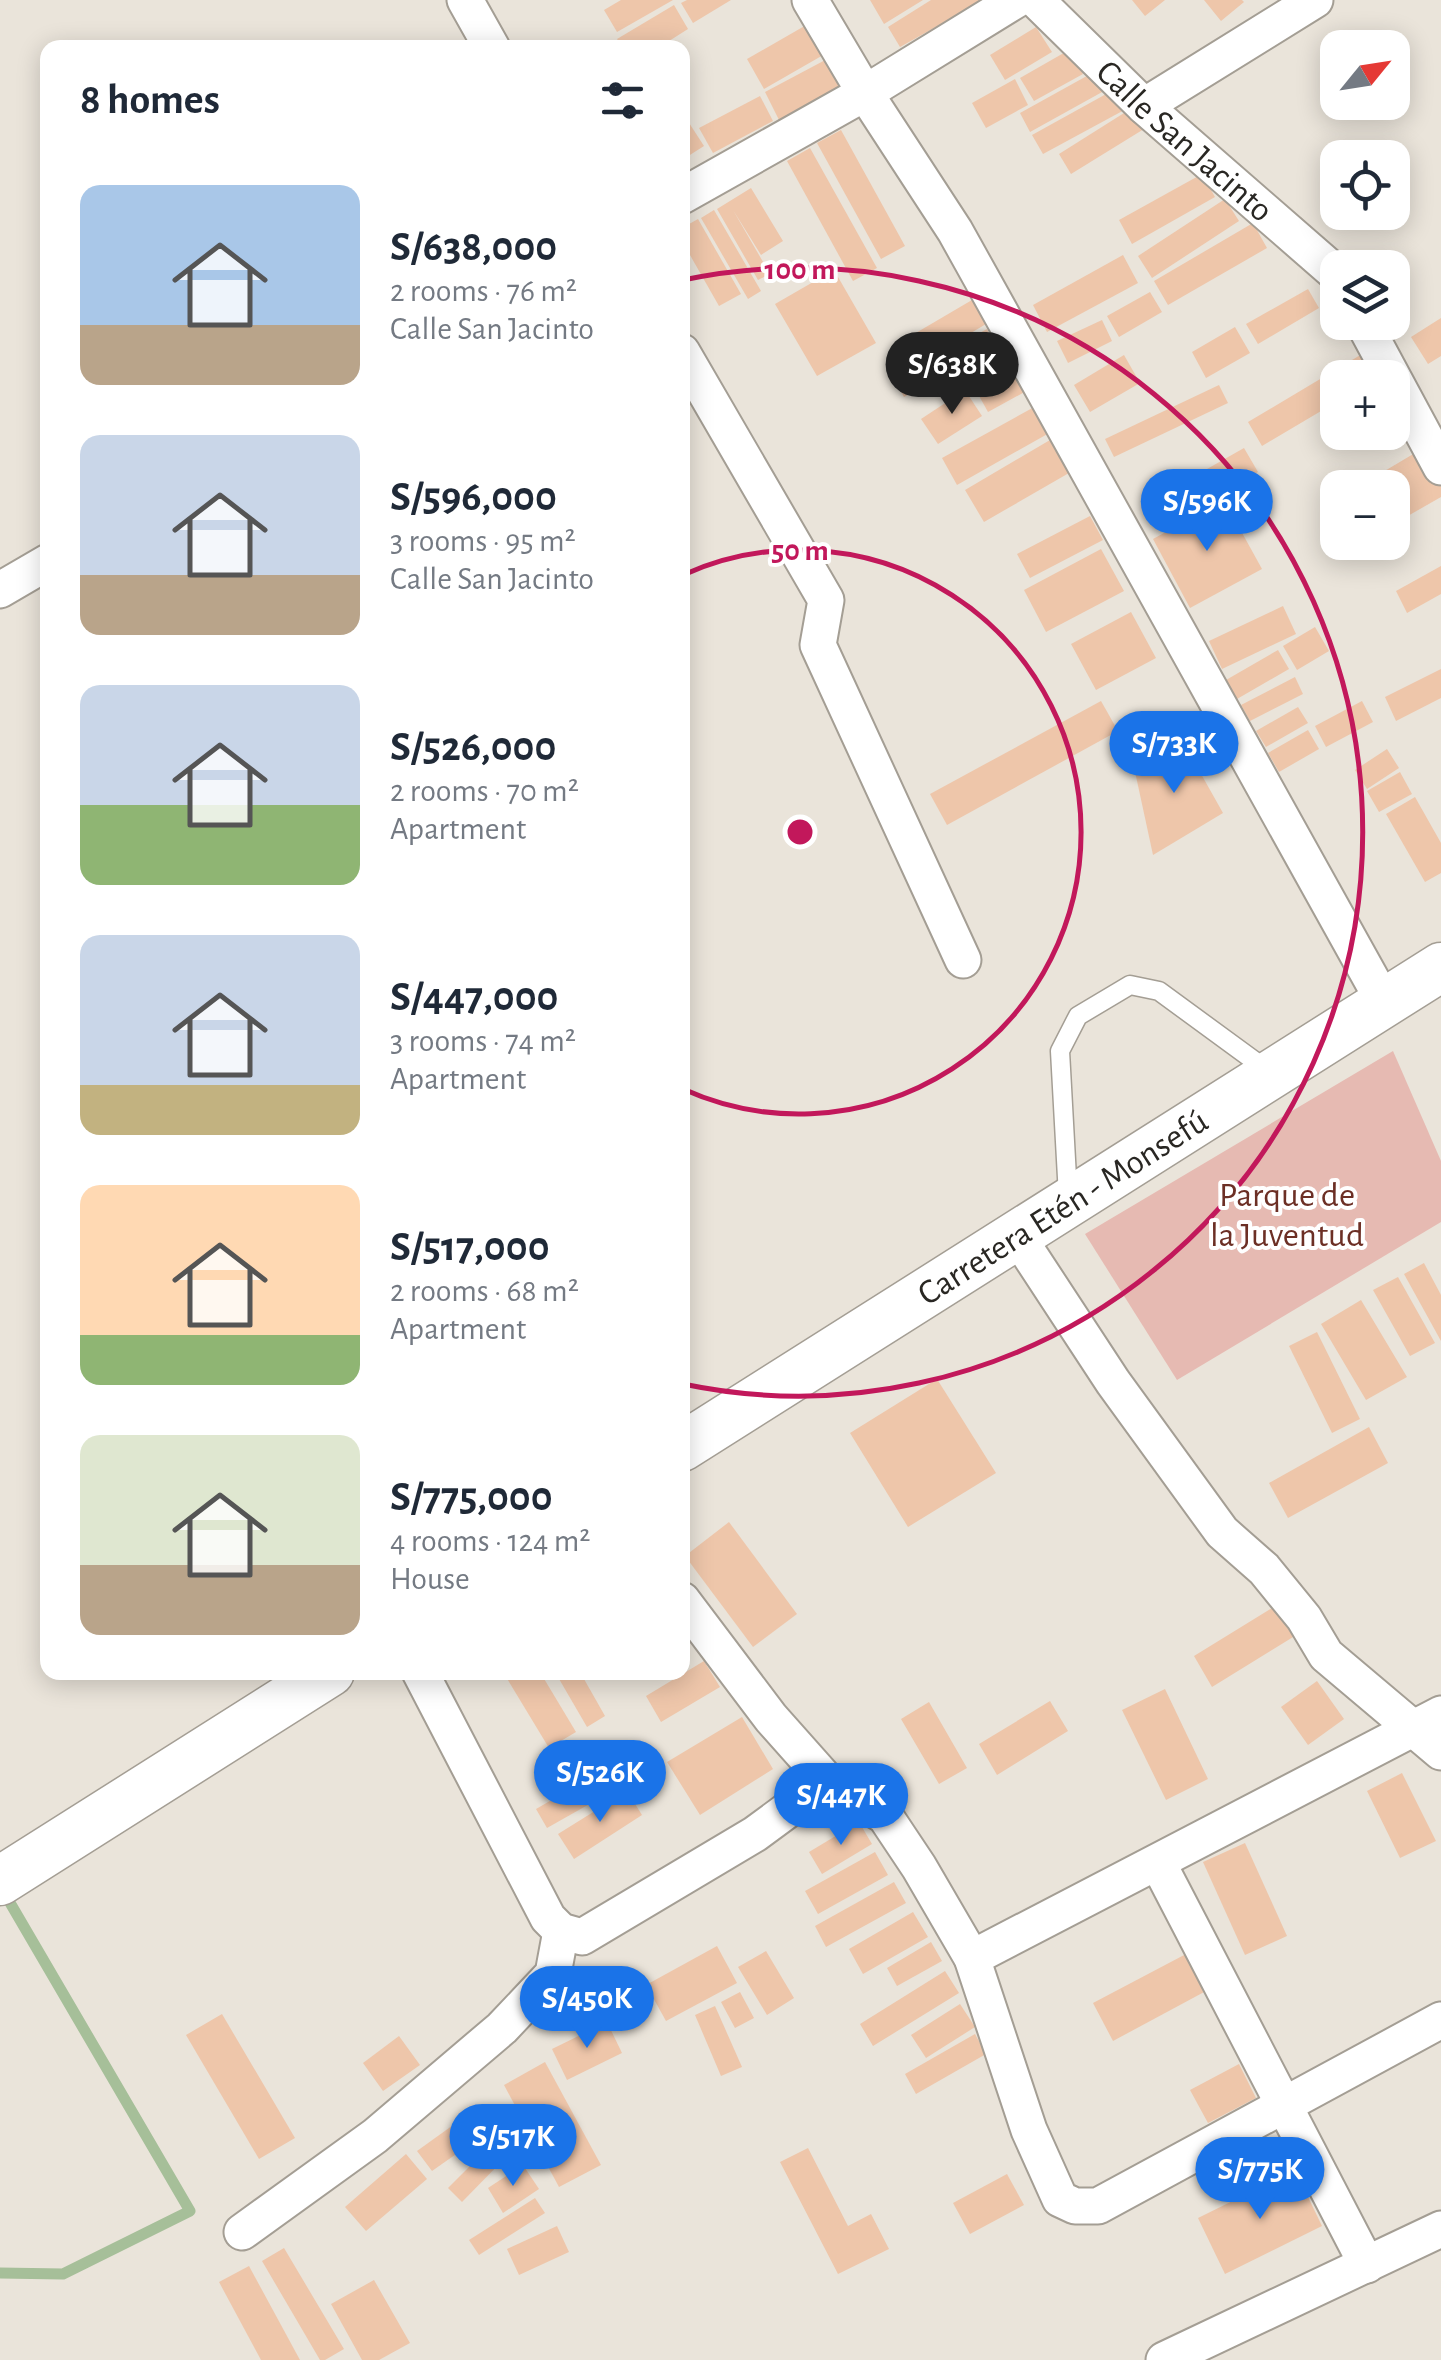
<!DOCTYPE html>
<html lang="en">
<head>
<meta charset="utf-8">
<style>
  :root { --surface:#fff; --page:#f6f6f7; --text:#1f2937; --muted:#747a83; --accent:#1a73e8 }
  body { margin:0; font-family:"Alegreya Sans",sans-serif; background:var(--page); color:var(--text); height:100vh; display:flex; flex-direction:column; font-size:38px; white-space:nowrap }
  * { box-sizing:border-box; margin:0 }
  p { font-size:32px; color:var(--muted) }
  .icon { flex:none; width:55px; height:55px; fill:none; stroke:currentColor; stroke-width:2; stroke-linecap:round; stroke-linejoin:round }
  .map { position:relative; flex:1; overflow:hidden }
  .drawer { position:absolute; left:40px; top:40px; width:650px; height:1640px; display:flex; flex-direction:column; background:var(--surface); border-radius:20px; box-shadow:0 5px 25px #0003 }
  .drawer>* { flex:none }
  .needle { width:65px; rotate:60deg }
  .controls { position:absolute; left:1320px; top:30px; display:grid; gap:20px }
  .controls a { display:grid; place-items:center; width:90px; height:90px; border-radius:20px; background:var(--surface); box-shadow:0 5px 25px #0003; font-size:50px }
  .price { position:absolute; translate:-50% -85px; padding:0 22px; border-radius:35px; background:var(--accent); color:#fff; font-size:32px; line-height:65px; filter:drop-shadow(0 2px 5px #0008) }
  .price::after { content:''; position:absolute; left:50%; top:60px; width:30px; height:22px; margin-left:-15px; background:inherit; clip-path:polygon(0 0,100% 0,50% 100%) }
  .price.on { background:#222; color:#fff }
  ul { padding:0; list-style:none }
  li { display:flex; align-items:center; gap:30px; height:250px; padding:0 40px }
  li span { display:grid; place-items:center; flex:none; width:280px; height:200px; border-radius:20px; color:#555 }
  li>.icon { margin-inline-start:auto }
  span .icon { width:120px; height:120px; fill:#fffc; stroke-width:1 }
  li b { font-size:42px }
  h2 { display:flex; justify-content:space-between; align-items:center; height:120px; padding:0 40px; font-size:42px }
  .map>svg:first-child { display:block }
  .green { fill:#e6bab2 }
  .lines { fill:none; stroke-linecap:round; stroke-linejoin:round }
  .stream { stroke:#a6bf99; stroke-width:11 }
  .building { fill:#eec6aa }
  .lane-casing { stroke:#a49e94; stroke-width:21 }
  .street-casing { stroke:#a49e94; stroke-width:39 }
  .secondary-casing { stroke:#a49e94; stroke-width:51 }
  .lane { stroke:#fff; stroke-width:18 }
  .street { stroke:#fff; stroke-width:35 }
  .secondary { stroke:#fff; stroke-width:48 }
  .ring { fill:none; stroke:#c2185b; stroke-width:5 }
  .labels { text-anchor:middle; stroke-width:8; stroke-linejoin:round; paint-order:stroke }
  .street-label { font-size:35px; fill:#292723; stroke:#fff }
  .park-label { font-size:35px; fill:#6c2f25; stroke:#fff }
  .centre { fill:#c2185b; stroke:#fff; stroke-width:5 }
  .ring-label { font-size:30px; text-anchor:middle; font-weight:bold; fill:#c2185b; stroke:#fff; stroke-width:8; stroke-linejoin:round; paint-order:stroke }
</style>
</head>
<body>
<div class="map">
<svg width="1441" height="2360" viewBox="0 0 1441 2360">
  <rect width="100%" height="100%" fill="#eae4da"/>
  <path class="green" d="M1393 1051 1441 1161V1222L1177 1380 1085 1234Z"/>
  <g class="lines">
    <path class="stream" d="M0 2273 63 2274 190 2211 2 1889"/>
  </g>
  <g class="building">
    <path d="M621 0H673L617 32 604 10Z"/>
    <path d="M687 0H731L693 23 681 3Z"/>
    <path d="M870 0H923L884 24Z"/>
    <path d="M931 0H984L900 47 888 27Z"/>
    <path d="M1132 0H1165L1145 16Z"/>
    <path d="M1204 0H1242L1244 2 1221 21Z"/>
    <path d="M674 5 688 29 658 48H623L617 39Z"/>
    <path d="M808 24 825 54 764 89 747 59Z"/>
    <path d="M1036 27 1052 52 1005 80 990 55Z"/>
    <path d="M1069 50 1083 74 1034 101 1020 78Z"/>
    <path d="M829 58 844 85 779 120 765 92Z"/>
    <path d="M1094 72 1104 91 1030 132 1020 113Z"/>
    <path d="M1015 79 1028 105 986 128 972 103Z"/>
    <path d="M1117 88 1128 108 1043 154 1032 135Z"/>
    <path d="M760 96 773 121 713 153 699 128Z"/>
    <path d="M1132 108 1144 129 1071 174 1059 154Z"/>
    <path d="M682 112 704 146 682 160Z"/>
    <path d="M841 130 905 246 881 259 817 143Z"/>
    <path d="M810 148 877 268 853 281 787 161Z"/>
    <path d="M1202 174 1215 197 1132 244 1119 220Z"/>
    <path d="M751 188 783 241 761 255 733 210 770 274 758 280 717 209Z"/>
    <path d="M1225 199 1239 221 1152 278 1138 256Z"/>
    <path d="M714 210 761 291 748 299 701 218Z"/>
    <path d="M698 219 741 294 719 306 682 241V228Z"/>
    <path d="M1253 223 1267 248 1168 305 1154 281Z"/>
    <path d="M1123 255 1138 283 1047 332 1033 305Z"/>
    <path d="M834 270 876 343 817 376 775 304Z"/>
    <path d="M1308 289 1319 308 1258 344 1246 324Z"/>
    <path d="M1150 292 1162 312 1119 337 1107 316Z"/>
    <path d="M972 300 986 324 924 361 909 337Z"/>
    <path d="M1441 318V356L1428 364 1411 337Z"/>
    <path d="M1102 320 1112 341 1068 363 1057 341Z"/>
    <path d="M1235 327 1250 353 1206 378 1192 352Z"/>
    <path d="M987 329 997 348 904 397 894 379Z"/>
    <path d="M1362 354 1377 378H1338V401L1262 446 1248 422Z"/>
    <path d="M1124 355 1140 383 1090 412 1074 385Z"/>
    <path d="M1015 362 1030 389 988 412 973 385Z"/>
    <path d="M1219 385 1228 403 1114 457 1105 439Z"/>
    <path d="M965 390 982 416 938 444 921 419Z"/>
    <path d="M1036 406 1051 432 957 485 942 458Z"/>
    <path d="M1050 440 1069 473 984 522 965 490Z"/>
    <path d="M1244 448 1258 472 1176 517 1163 494Z"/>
    <path d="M1420 450 1441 487V497L1392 525V488H1356Z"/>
    <path d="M1224 500 1262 569 1190 608 1153 539Z"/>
    <path d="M1090 516 1103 540 1030 578 1017 554Z"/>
    <path d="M1101 549 1124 591 1046 632 1024 590Z"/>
    <path d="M1441 566V594L1407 613 1396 591Z"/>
    <path d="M1283 606 1296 634 1222 669 1209 641Z"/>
    <path d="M1131 612 1156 658 1096 690 1071 644Z"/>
    <path d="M1315 627 1329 651 1297 670 1283 646Z"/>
    <path d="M1278 650 1289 669 1237 699 1226 680Z"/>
    <path d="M1441 669V698L1396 721 1385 697Z"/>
    <path d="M1295 677 1303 694 1250 721 1241 705Z"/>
    <path d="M1101 701 1118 731 947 825 930 794Z"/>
    <path d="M1362 701 1373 722 1326 747 1315 726Z"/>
    <path d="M1298 707 1308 723 1266 747 1256 731Z"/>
    <path d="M1308 730 1319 749 1279 772 1268 753Z"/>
    <path d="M1182 740 1223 813 1153 855 1134 767Z"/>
    <path d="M1387 749 1399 768 1367 789 1355 770Z"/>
    <path d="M1400 772 1412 794 1379 812 1367 791Z"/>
    <path d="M1415 797 1441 843V873L1425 882 1386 814Z"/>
    <path d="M1424 1263 1441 1295V1341L1404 1274Z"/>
    <path d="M1398 1277 1435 1343 1410 1356 1373 1290Z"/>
    <path d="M1361 1300 1407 1377 1366 1400 1321 1324Z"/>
    <path d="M1317 1332 1360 1419 1332 1433 1289 1346Z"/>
    <path d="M937 1379 996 1473 908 1527 850 1433Z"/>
    <path d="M1369 1427 1388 1463 1288 1518 1269 1483Z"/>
    <path d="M729 1522 797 1614 753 1647 685 1556Z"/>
    <path d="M1280 1603 1298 1634 1212 1687 1194 1656Z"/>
    <path d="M704 1661 720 1687 661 1722 646 1696Z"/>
    <path d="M503 1672H540L576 1732 549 1748Z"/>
    <path d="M555 1672H580L605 1716 587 1727Z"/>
    <path d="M1317 1681 1344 1719 1308 1745 1281 1707Z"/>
    <path d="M1165 1689 1208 1779 1166 1800 1122 1710Z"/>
    <path d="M1050 1701 1068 1731 997 1775 979 1744Z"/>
    <path d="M929 1702 967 1768 939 1784 901 1719Z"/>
    <path d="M742 1717 773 1769 700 1815 667 1762Z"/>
    <path d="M604 1770 616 1789 547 1828 536 1809Z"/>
    <path d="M1402 1773 1436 1841 1400 1858 1367 1791Z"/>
    <path d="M627 1791 642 1815 574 1859 558 1834Z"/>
    <path d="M859 1822 872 1844 822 1874 809 1852Z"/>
    <path d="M1245 1843 1287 1936 1245 1955 1203 1862Z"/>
    <path d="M875 1852 888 1875 818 1914 805 1891Z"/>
    <path d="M894 1882 906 1903 826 1947 815 1926Z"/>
    <path d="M913 1912 928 1937 863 1974 849 1949Z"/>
    <path d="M931 1942 942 1961 897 1986 887 1968Z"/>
    <path d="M717 1946 737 1983 666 2021 646 1985Z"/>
    <path d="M766 1951 794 1998 767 2015 738 1967Z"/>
    <path d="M1186 1954 1206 1991 1113 2041 1093 2003Z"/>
    <path d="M945 1971 959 1993 873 2046 860 2024Z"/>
    <path d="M740 1992 754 2018 735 2028 721 2002Z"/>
    <path d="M960 2004 975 2027 926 2058 911 2035Z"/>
    <path d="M715 2006 742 2067 721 2076 695 2015Z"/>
    <path d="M222 2014 295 2138 259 2159 186 2035Z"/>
    <path d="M607 2022 622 2053 567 2080 552 2049Z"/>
    <path d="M975 2034 986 2054 916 2094 905 2074Z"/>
    <path d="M399 2036 420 2065 383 2091 363 2063Z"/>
    <path d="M545 2062 601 2165 559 2187 504 2085Z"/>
    <path d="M1239 2064 1256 2098 1208 2123 1190 2090Z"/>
    <path d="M481 2105 496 2126 432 2171 417 2151Z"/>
    <path d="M499 2137 513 2150 462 2202 448 2188Z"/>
    <path d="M808 2148 848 2226 871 2214 889 2249 838 2274 780 2162Z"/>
    <path d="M406 2154 427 2179 366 2231 345 2207Z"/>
    <path d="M523 2165 539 2189 503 2213 488 2188Z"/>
    <path d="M1295 2170 1322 2226 1225 2274 1198 2218Z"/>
    <path d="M1007 2174 1024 2205 970 2234 953 2203Z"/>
    <path d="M535 2198 545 2213 479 2255 469 2240Z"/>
    <path d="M557 2226 569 2252 519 2275 507 2249Z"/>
    <path d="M284 2248 344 2349 325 2360H320L262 2261Z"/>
    <path d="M249 2266 300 2360H261L219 2282Z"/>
    <path d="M374 2280 410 2343 379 2360H362L331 2304Z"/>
  </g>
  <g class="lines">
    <g class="lane-casing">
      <path id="lane" d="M1068 1196 1060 1051 1078 1016 1130 985 1159 991 1271 1073"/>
    </g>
    <g class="street-casing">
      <g id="street">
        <path d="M465 0 492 48"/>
        <path d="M810 0 865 93 955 231 1384 1002"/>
        <path id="s1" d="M1036 0 1144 106 1338 275"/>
        <path d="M1144 106 1315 0"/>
        <path d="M682 196 865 93 1016 0"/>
        <path d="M1363 322 1441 467"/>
        <path d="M682 352 826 600 818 645 963 960"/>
        <path d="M0 590 48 562"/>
        <path d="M1016 1234 1113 1382 1222 1532 1264 1569 1304 1618 1326 1655 1441 1752"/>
        <path d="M682 1600 771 1718 827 1781 885 1816 919 1867 972 1958 1029 2130 1060 2199 1075 2206H1098L1441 2020"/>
        <path d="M420 1672 548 1918 561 1931 582 1937 755 1834 827 1781"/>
        <path d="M1158 1863 1367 2265"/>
        <path d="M972 1958 1441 1714"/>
        <path d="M242 2232 375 2136 502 2028 553 1974 561 1931"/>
        <path d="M1164 2360 1441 2229"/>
      </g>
    </g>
    <g class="secondary-casing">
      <g id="secondary">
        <path id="s2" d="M682 1447 1441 967"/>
        <path d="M0 1881 330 1672"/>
      </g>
    </g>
    <use href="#lane" class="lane"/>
    <use href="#street" class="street"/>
    <use href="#secondary" class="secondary"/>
  </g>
  <g class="ring">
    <path d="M683 575A282 282 0 1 1 683 1089"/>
    <path d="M683 280A564 564 0 1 1 683 1384"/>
  </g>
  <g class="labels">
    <g class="street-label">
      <text dy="12" stroke="none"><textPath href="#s1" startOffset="205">Calle San Jacinto</textPath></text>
      <text dy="12" stroke="none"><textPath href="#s2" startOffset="450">Carretera Etén - Monsefú</textPath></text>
    </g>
    <g class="park-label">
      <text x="1287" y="1206">Parque de<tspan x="1287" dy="40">la Juventud</tspan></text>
    </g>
  </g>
  <circle cx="800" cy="832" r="15" class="centre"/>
  <g class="ring-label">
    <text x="800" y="279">100 m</text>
    <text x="800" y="560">50 m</text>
  </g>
</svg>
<div class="controls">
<a><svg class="needle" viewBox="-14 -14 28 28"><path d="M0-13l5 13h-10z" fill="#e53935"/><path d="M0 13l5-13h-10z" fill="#747a83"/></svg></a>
<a><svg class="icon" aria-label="locate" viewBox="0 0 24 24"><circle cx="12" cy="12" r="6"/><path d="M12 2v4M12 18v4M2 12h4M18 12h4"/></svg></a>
<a><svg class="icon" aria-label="layers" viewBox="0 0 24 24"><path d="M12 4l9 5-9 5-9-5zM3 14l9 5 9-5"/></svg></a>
<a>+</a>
<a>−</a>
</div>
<b class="price on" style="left:952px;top:417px">S/638K</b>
<b class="price" style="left:1207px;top:554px">S/596K</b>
<b class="price" style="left:1174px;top:796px">S/733K</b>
<b class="price" style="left:600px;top:1825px">S/526K</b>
<b class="price" style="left:841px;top:1848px">S/447K</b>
<b class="price" style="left:587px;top:2051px">S/450K</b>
<b class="price" style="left:513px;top:2189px">S/517K</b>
<b class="price" style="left:1260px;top:2222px">S/775K</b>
<section class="drawer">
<h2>8 homes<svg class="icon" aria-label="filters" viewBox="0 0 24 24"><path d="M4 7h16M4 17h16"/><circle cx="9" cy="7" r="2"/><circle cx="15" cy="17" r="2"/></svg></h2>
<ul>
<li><span style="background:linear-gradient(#a9c7e8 70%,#b9a48a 0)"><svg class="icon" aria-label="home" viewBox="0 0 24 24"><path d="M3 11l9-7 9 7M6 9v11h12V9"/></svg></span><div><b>S/638,000</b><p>2 rooms · 76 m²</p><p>Calle San Jacinto</p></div></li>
<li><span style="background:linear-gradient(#c9d6e8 70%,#b9a48a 0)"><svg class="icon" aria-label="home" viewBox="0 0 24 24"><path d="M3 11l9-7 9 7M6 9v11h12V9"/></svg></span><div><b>S/596,000</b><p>3 rooms · 95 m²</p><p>Calle San Jacinto</p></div></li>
<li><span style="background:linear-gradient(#c9d6e8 60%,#8fb573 0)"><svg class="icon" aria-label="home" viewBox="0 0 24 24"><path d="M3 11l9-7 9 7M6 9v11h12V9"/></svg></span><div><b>S/526,000</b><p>2 rooms · 70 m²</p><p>Apartment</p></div></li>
<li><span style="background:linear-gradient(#c9d6e8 75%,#c2b280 0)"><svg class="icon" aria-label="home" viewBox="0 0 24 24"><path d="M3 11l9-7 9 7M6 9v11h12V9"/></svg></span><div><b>S/447,000</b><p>3 rooms · 74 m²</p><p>Apartment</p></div></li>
<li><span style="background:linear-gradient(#ffd9b3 75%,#8fb573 0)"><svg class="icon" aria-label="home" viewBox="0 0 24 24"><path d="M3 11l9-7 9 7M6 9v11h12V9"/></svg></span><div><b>S/517,000</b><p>2 rooms · 68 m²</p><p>Apartment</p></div></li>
<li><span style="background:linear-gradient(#dfe7d0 65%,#b9a48a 0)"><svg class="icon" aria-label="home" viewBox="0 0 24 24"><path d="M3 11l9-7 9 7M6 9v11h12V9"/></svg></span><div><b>S/775,000</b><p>4 rooms · 124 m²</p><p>House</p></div></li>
</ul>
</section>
</div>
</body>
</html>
